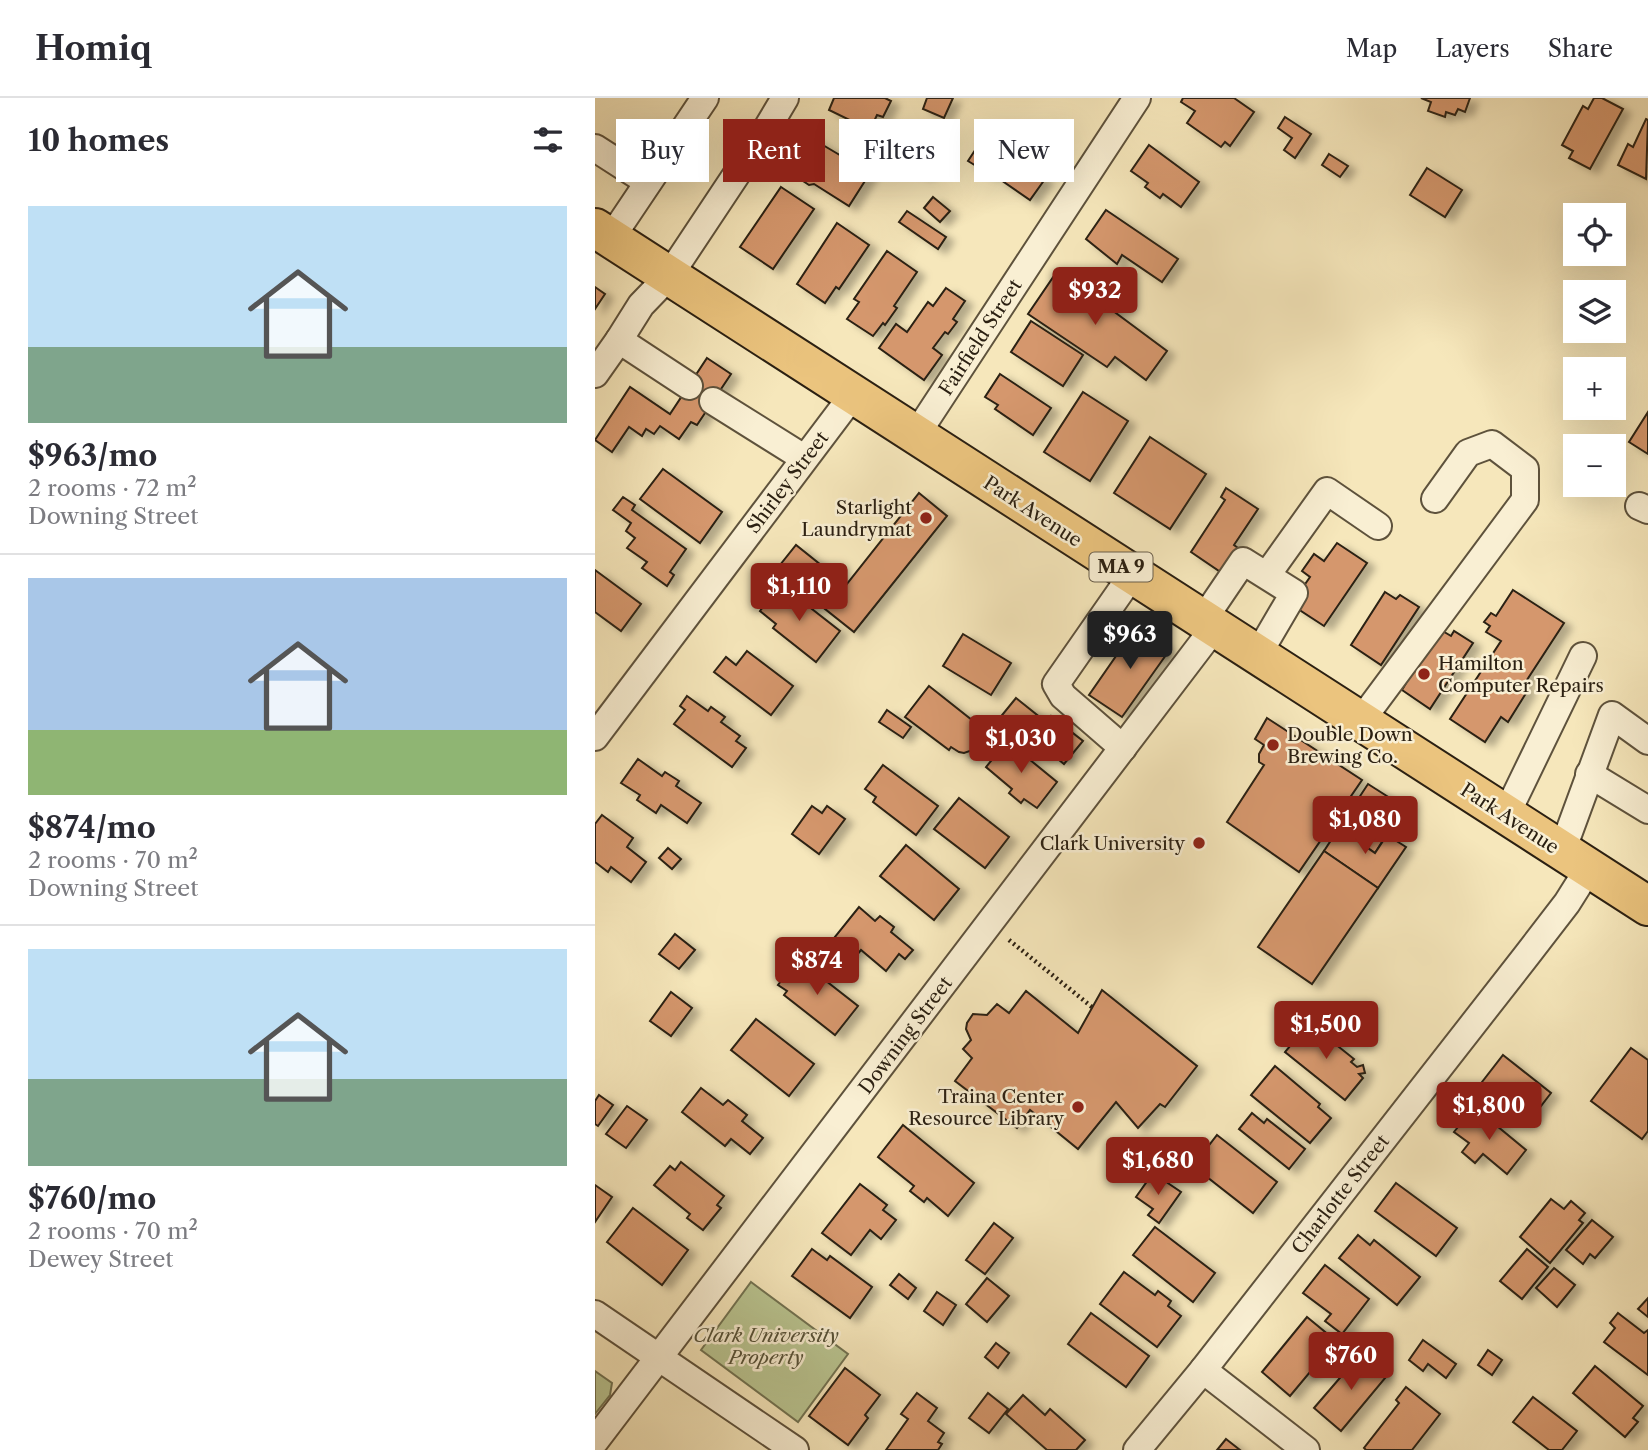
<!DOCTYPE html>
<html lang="en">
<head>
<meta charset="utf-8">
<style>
  :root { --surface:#fff; --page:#f2f2f3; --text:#2b2b33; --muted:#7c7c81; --line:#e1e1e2; --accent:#8f2418 }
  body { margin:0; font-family:"Libre Caslon Text",serif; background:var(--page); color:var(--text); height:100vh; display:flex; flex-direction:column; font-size:26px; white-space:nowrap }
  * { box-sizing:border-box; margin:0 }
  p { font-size:23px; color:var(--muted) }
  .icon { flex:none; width:38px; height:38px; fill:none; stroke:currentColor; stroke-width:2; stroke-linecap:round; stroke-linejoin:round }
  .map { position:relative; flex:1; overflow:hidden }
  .side { display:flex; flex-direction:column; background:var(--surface); width:595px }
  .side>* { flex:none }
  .hud { position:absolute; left:21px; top:21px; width:665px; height:63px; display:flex; gap:14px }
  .fabs { position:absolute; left:968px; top:105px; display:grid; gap:14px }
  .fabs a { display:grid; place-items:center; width:63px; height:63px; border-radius:0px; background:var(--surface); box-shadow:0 7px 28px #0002; font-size:35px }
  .price { position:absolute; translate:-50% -60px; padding:0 16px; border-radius:7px; background:var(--accent); color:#fff; font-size:23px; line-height:46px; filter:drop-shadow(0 2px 4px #0008) }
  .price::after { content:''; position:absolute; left:50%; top:42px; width:21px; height:16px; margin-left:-10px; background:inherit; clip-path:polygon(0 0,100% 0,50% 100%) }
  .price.current { background:#222; color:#fff }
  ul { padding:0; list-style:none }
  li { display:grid; align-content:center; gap:14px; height:371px; padding:0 28px }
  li+li { border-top:2px solid var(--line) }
  li span { display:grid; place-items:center; height:217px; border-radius:0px; color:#555 }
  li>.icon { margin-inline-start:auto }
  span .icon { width:126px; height:126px; fill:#fffc; stroke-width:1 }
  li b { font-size:30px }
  h2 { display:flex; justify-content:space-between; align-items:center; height:84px; padding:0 28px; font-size:30px }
  .pill { padding:0 24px; border-radius:0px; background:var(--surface); box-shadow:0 7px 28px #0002; font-size:24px; line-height:63px }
  .pill.current { background:var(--accent); color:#fff }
  header { display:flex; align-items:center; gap:42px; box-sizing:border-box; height:98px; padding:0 35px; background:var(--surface); border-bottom:2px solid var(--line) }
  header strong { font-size:33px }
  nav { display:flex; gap:38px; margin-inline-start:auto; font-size:24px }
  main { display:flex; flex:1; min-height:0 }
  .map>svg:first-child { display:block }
  .green { fill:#bac692; stroke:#727352; stroke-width:2 }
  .building { fill:#d5976d; stroke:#2b2012; stroke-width:2; filter:url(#shadow) }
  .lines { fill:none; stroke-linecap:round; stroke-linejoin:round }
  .minor-casing { stroke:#5e523c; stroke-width:30 }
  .highway-casing { stroke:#2b2012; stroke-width:42 }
  .path { stroke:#2b2012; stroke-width:4.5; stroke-dasharray:2 3.5; stroke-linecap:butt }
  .minor { stroke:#f9efd3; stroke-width:26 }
  .highway { stroke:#ebc47e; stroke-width:38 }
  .poi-dot { fill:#8f2418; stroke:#f9efd3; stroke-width:2.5 }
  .labels { text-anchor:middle; stroke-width:5; stroke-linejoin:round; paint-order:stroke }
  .shield { fill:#f9efd3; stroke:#695e4c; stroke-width:2 }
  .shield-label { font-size:18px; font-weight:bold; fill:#2b2012 }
  .street-label { font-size:19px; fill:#2b2012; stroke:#f9efd3 }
  .poi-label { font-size:19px; fill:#2b2012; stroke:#f9efd3; text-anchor:end }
  .park-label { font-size:19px; font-style:italic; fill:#565238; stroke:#f9efd3 }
</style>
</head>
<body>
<header>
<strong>Homiq</strong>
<nav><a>Map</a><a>Layers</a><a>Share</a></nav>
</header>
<main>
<section class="side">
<h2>10 homes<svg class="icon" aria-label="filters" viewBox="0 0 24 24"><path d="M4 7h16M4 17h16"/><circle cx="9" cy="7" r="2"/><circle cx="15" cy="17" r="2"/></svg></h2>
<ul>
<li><span style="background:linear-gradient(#bfe0f5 65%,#7fa58c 0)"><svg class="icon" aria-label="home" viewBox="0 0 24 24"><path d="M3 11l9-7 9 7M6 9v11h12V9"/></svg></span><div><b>$963/mo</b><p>2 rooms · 72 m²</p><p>Downing Street</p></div></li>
<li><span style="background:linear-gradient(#a9c7e8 70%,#8fb573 0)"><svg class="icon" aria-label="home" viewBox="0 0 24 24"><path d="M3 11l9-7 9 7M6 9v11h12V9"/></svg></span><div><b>$874/mo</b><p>2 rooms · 70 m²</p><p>Downing Street</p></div></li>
<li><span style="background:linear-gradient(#bfe0f5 60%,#7fa58c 0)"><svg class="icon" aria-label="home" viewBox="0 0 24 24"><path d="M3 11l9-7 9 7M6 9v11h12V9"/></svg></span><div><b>$760/mo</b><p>2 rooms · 70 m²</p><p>Dewey Street</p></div></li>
</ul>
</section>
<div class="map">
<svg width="1053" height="1352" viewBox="0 0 1053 1352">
  <defs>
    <filter id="shadow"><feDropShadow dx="8" dy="4.5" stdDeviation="3.5" flood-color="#0004"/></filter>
  </defs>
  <rect width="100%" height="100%" fill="#f6e7bb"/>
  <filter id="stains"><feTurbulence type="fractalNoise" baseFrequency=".00286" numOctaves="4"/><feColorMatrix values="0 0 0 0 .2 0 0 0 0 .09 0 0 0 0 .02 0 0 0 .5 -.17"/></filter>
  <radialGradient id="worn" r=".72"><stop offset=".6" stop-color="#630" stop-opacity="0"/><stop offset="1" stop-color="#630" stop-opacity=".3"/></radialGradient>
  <g class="green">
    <path d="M156 1184 253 1256 203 1324 106 1252Z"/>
    <path d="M0 1273 17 1285 15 1297 0 1316Z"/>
  </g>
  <g class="building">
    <path d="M239 0H290L296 3 288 19 282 17 275 32 234 12Z"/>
    <path d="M332 0H358L349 20 328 11Z"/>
    <path d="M588 0H639L659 14 635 48 630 44 626 49 592 25 600 13 586 4Z"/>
    <path d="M826 0H875L870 14 863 11 860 17 851 14 850 19 833 13 836 4Z"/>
    <path d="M999 0H1007L1028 11 995 71 974 60 978 53 967 47 988 8 993 11Z"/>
    <path d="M690 19 716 36 700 60 689 52 697 40 683 30Z"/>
    <path d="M1051 21 1053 22 1051 81 1023 67 1033 46 1038 49Z"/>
    <path d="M211 37 275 75 254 108 219 86 214 87 205 81V76L188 66 201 45 205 47Z"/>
    <path d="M319 37 343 47 330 77 306 66Z"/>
    <path d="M388 40 411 54 396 77 373 63Z"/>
    <path d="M554 47 604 84 586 109 568 96 565 100 550 89 553 85 536 73Z"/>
    <path d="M414 56 450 81 435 102 403 80 412 66 409 64Z"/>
    <path d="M734 56 753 68 745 79 727 67Z"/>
    <path d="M832 70 867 92 850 119 815 97Z"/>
    <path d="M186 89 219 111 178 171 145 149Z"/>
    <path d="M338 99 355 113 345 124 329 110Z"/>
    <path d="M511 112 583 161 567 184 527 157 522 166 491 141Z"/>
    <path d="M312 113 351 139 343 151 304 124Z"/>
    <path d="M242 125 274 147 244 191 241 189 230 205 202 186Z"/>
    <path d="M292 153 322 174 299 208 302 210 290 227 288 225 278 238 252 221 264 204 259 201Z"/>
    <path d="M463 172 572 253 551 282 520 259 512 269 433 216Z"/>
    <path d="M0 189 10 196 0 211Z"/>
    <path d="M351 190 370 203 358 221 362 224 353 236 350 234 338 250 347 257 329 282 284 250 301 226 312 234 333 204 338 208Z"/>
    <path d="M436 223 488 257 468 288 416 254Z"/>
    <path d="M112 260 136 276 102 327 96 324 84 341 65 328 59 336 51 331 47 338 34 329 17 354 0 342 35 289 75 316Z"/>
    <path d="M405 276 456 310 438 337 400 311 403 307 390 299Z"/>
    <path d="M488 294 533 323 495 383 449 354Z"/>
    <path d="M1053 314V356L1034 344Z"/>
    <path d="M555 339 611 376 575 431 519 395Z"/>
    <path d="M68 371 127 414 105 445 45 401Z"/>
    <path d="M631 390 663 411 639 447 643 450 627 475 596 454 630 402 626 399Z"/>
    <path d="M324 395 352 418 259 534 181 472 201 447 251 487Z"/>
    <path d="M28 399 40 407 37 412 91 451 75 474 79 477 72 488 47 470 52 464 32 450 40 440 31 433 36 425 18 412Z"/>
    <path d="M742 445 772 465 729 528 700 509 706 492 715 479 707 473 719 456 729 463Z"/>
    <path d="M0 472 46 506 26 533 0 514Z"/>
    <path d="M185 486 245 533 221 564 178 530 181 526 165 513Z"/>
    <path d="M918 492 969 525 928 588 933 592 913 624 906 619 890 644 855 621 906 543 891 534 895 528 889 524 896 515 901 518Z"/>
    <path d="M790 494 801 501 805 497 824 509 786 567 756 547Z"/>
    <path d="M544 525 560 537 556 542 567 544 571 551V557L527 619 494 597Z"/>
    <path d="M846 532 856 538 859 533 878 545 835 611 807 592 811 585 803 579Z"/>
    <path d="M368 536 416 565 396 597 348 568Z"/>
    <path d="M152 553 198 588 176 617 119 574 131 559 141 567Z"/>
    <path d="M334 588 392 634 378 652 369 655 364 654 356 649 354 652 310 619Z"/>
    <path d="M92 598 113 613 116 609 130 619 126 624 145 638 141 643 151 650 137 669 79 626 90 612 85 608Z"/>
    <path d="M421 600 451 624 456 618 488 643 469 666 452 652 448 658 403 622Z"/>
    <path d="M292 612 316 629 308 640 284 624Z"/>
    <path d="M672 620 767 682 704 774 632 724 669 667 664 664V656L669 647 660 641Z"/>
    <path d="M412 643 462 684 442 710 429 701 426 705 414 695 417 691 391 669Z"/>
    <path d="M43 661 67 678 70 674 84 683 81 688 106 705 92 725 66 707 61 715 42 702 45 697 26 685Z"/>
    <path d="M288 667 343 708 321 737 278 704 281 699 270 691Z"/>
    <path d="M773 686 809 709 780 755 744 730Z"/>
    <path d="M364 700 414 739 390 770 339 731Z"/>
    <path d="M217 708 227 715 232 708 250 721 224 756 197 736Z"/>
    <path d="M7 717 38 740 32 749 51 764 36 784 16 769 13 774 0 764V726Z"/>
    <path d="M744 730 780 755 792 737 811 749 783 790 729 753Z"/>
    <path d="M311 747 364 791 339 822 285 778Z"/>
    <path d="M73 750 86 761 77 771 64 760Z"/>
    <path d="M729 753 783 790 717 886 663 849Z"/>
    <path d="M264 809 280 823 285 818 299 829 296 834 318 852 310 861 304 856 291 873 266 852 261 858 239 840Z"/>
    <path d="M80 836 100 852 84 871 64 856Z"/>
    <path d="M203 861 263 908 240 937 189 897 192 893 183 887Z"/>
    <path d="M507 892 602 968 570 1009 565 1006 543 1030 521 1004 483 1051 435 1012 422 1030 360 983 377 960 368 951 376 942 371 931 372 925 378 916 392 917 402 906 414 915 431 893 483 935Z"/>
    <path d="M76 894 97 910 76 938 55 923Z"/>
    <path d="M161 921 219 966 194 998 136 952Z"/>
    <path d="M714 925 759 961 756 964 762 969 768 967 770 975 764 976 768 980 750 1002 690 954Z"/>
    <path d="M1036 950 1053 962V1033L1047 1041 996 1003Z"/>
    <path d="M908 957 956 995 936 1021 887 984Z"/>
    <path d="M680 968 725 1006 723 1009 736 1020 715 1045 656 997Z"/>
    <path d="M106 990 128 1007 133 1002 152 1017 147 1023 168 1040 155 1056 136 1041 130 1048 87 1014Z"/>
    <path d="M4 997 18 1007 3 1028 0 1026V1003Z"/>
    <path d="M32 1008 52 1022 31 1050 11 1036Z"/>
    <path d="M879 1009 931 1052 912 1076 888 1056 880 1065 867 1054 874 1045 859 1034Z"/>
    <path d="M657 1015 669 1025 672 1021 710 1051 694 1071 644 1031Z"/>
    <path d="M308 1027 379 1085 353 1118 332 1100 329 1104 315 1093 319 1088 283 1059Z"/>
    <path d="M622 1037 682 1084 658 1115 598 1068Z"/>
    <path d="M86 1064 129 1098 122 1107 126 1110 108 1132 92 1120 95 1116 59 1087 75 1068 80 1072Z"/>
    <path d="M558 1075 586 1094 564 1125 553 1117 558 1111 541 1099Z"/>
    <path d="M801 1085 862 1130 841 1158 780 1113Z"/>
    <path d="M265 1086 292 1107 288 1112 301 1122 286 1141 275 1132 256 1157 227 1135Z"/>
    <path d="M0 1087 17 1099 0 1124Z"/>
    <path d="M956 1101 969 1111 976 1103 990 1115 984 1122 988 1125 955 1165 925 1139Z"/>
    <path d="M38 1110 93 1152 67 1187 12 1144Z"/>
    <path d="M997 1122 1018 1139 1000 1160 995 1156 988 1166 971 1152Z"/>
    <path d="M399 1125 418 1140 390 1176 371 1162Z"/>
    <path d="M560 1129 620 1175 598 1204 538 1157Z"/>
    <path d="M763 1137 775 1147 779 1142 825 1179 802 1207 744 1160Z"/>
    <path d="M217 1151 232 1162 235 1158 277 1189 255 1220 197 1178Z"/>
    <path d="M932 1151 953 1169 927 1201 905 1183Z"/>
    <path d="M730 1167 774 1201 747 1236 730 1223 736 1216 708 1195Z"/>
    <path d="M959 1170 980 1187 962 1209 941 1190Z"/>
    <path d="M529 1174 560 1197 563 1193 576 1203 573 1208 586 1218 562 1249 505 1206Z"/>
    <path d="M304 1176 321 1190 313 1201 295 1187Z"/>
    <path d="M392 1180 414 1198 392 1224 371 1206Z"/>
    <path d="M342 1194 361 1207 348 1227 329 1213Z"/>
    <path d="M1053 1200V1219L1043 1211Z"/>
    <path d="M496 1215 554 1258 531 1289 473 1246Z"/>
    <path d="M1023 1215 1049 1235 1053 1232V1277L1009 1244 1020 1230 1015 1225Z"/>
    <path d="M712 1219 741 1243 695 1298 667 1274Z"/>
    <path d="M828 1242 861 1266 851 1280 833 1266 828 1273 814 1262Z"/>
    <path d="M401 1245 414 1255 403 1270 390 1259Z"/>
    <path d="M893 1252 907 1262 897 1277 883 1267Z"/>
    <path d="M771 1256 790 1272 787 1276 791 1279 746 1333 719 1310 762 1260 766 1262Z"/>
    <path d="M1000 1268 1048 1308 1038 1320 1043 1324 1030 1339 978 1295Z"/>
    <path d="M250 1270 285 1297 270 1317 273 1320 253 1347 214 1318Z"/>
    <path d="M811 1289 845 1316 817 1352H771L769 1350 804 1305 801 1302Z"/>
    <path d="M322 1295 342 1310 333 1323 349 1335 343 1344 347 1346 343 1352H291L313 1321 306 1316Z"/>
    <path d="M393 1295 413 1311 394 1335 374 1320Z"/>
    <path d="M428 1297 450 1317 455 1311 490 1342 481 1352H452L411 1316Z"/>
    <path d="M938 1299 982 1333 967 1352H954L918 1324Z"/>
    <path d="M631 1341 645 1352H622Z"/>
  </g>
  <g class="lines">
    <g class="minor-casing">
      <g id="minor">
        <path d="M0 50 53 84"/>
        <path d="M16 140 110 0"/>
        <path d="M0 276 24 242"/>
        <path d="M94 288 24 242 46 207 74 178 171 32 190 0"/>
        <path d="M118 303 209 360"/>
        <path d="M321 337 542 0"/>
        <path d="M1044 408 1053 412"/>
        <path d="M672 477 732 393 783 428"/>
        <path d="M608 522 648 463 699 495 662 558"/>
        <path d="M765 624 930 402V371L897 346 873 355 840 401"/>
        <path d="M0 639 258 297"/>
        <path d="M528 650 468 598 461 586 537 477"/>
        <path d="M994 676 1053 712"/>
        <path d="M911 717 988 558"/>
        <path d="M967 753 1017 617 1053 643"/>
        <path d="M0 1216 200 1352"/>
        <path d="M608 1272 711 1352"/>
        <path d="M0 1343 619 530"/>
        <path d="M542 1352 608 1272 932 857 972 805 994 770"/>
      </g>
    </g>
    <g class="highway-casing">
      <path id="highway" d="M0 130 1053 808"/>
    </g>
    <path class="path" d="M414 842 497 909"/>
    <use href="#minor" class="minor"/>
    <use href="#highway" class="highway"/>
  </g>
  <g class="poi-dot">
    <circle cx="331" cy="420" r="7"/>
    <circle cx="829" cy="576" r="7"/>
    <circle cx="678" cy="647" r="7"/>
    <circle cx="604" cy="745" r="7"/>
    <circle cx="483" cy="1009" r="7"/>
  </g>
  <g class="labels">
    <rect class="shield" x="494.5" y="454.5" width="63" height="29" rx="5"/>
    <g class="shield-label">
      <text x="526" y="475">MA 9</text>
    </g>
    <g class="street-label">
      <text transform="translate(385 239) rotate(-57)" y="7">Fairfield Street</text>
      <text transform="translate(192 384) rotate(-53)" y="7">Shirley Street</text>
      <text transform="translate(438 413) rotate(33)" y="7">Park Avenue</text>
      <text transform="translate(915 720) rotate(33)" y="7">Park Avenue</text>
      <text transform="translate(310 937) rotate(-53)" y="7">Downing Street</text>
      <text transform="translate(745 1096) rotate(-52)" y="7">Charlotte Street</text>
    </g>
    <g class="poi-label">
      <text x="317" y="416">Starlight<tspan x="317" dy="22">Laundrymat</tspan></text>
      <text x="843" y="572" text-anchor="start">Hamilton<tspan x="843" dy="22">Computer Repairs</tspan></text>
      <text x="692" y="643" text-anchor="start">Double Down<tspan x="692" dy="22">Brewing Co.</tspan></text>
      <text x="590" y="752">Clark University</text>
      <text x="469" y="1005">Traina Center<tspan x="469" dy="22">Resource Library</tspan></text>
    </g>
    <g class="park-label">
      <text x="171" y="1244">Clark University<tspan x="171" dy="22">Property</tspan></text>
    </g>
  </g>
  <rect width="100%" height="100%" filter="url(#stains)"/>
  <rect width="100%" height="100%" fill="url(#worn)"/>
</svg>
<div class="fabs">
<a><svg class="icon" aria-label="locate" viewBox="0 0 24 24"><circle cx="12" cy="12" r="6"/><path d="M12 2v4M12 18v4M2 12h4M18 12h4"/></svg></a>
<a><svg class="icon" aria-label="layers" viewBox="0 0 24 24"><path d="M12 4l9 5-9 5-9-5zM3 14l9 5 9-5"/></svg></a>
<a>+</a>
<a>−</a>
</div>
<b class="price" style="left:500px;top:229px">$932</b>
<b class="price" style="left:204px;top:525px">$1,110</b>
<b class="price current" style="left:535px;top:573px">$963</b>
<b class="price" style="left:426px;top:677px">$1,030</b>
<b class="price" style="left:770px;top:758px">$1,080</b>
<b class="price" style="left:222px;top:899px">$874</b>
<b class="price" style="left:731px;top:963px">$1,500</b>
<b class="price" style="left:894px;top:1044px">$1,800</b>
<b class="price" style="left:563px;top:1099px">$1,680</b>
<b class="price" style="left:756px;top:1294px">$760</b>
<div class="hud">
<a class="pill">Buy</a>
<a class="pill current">Rent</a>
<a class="pill">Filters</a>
<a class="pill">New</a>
</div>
</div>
</main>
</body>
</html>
